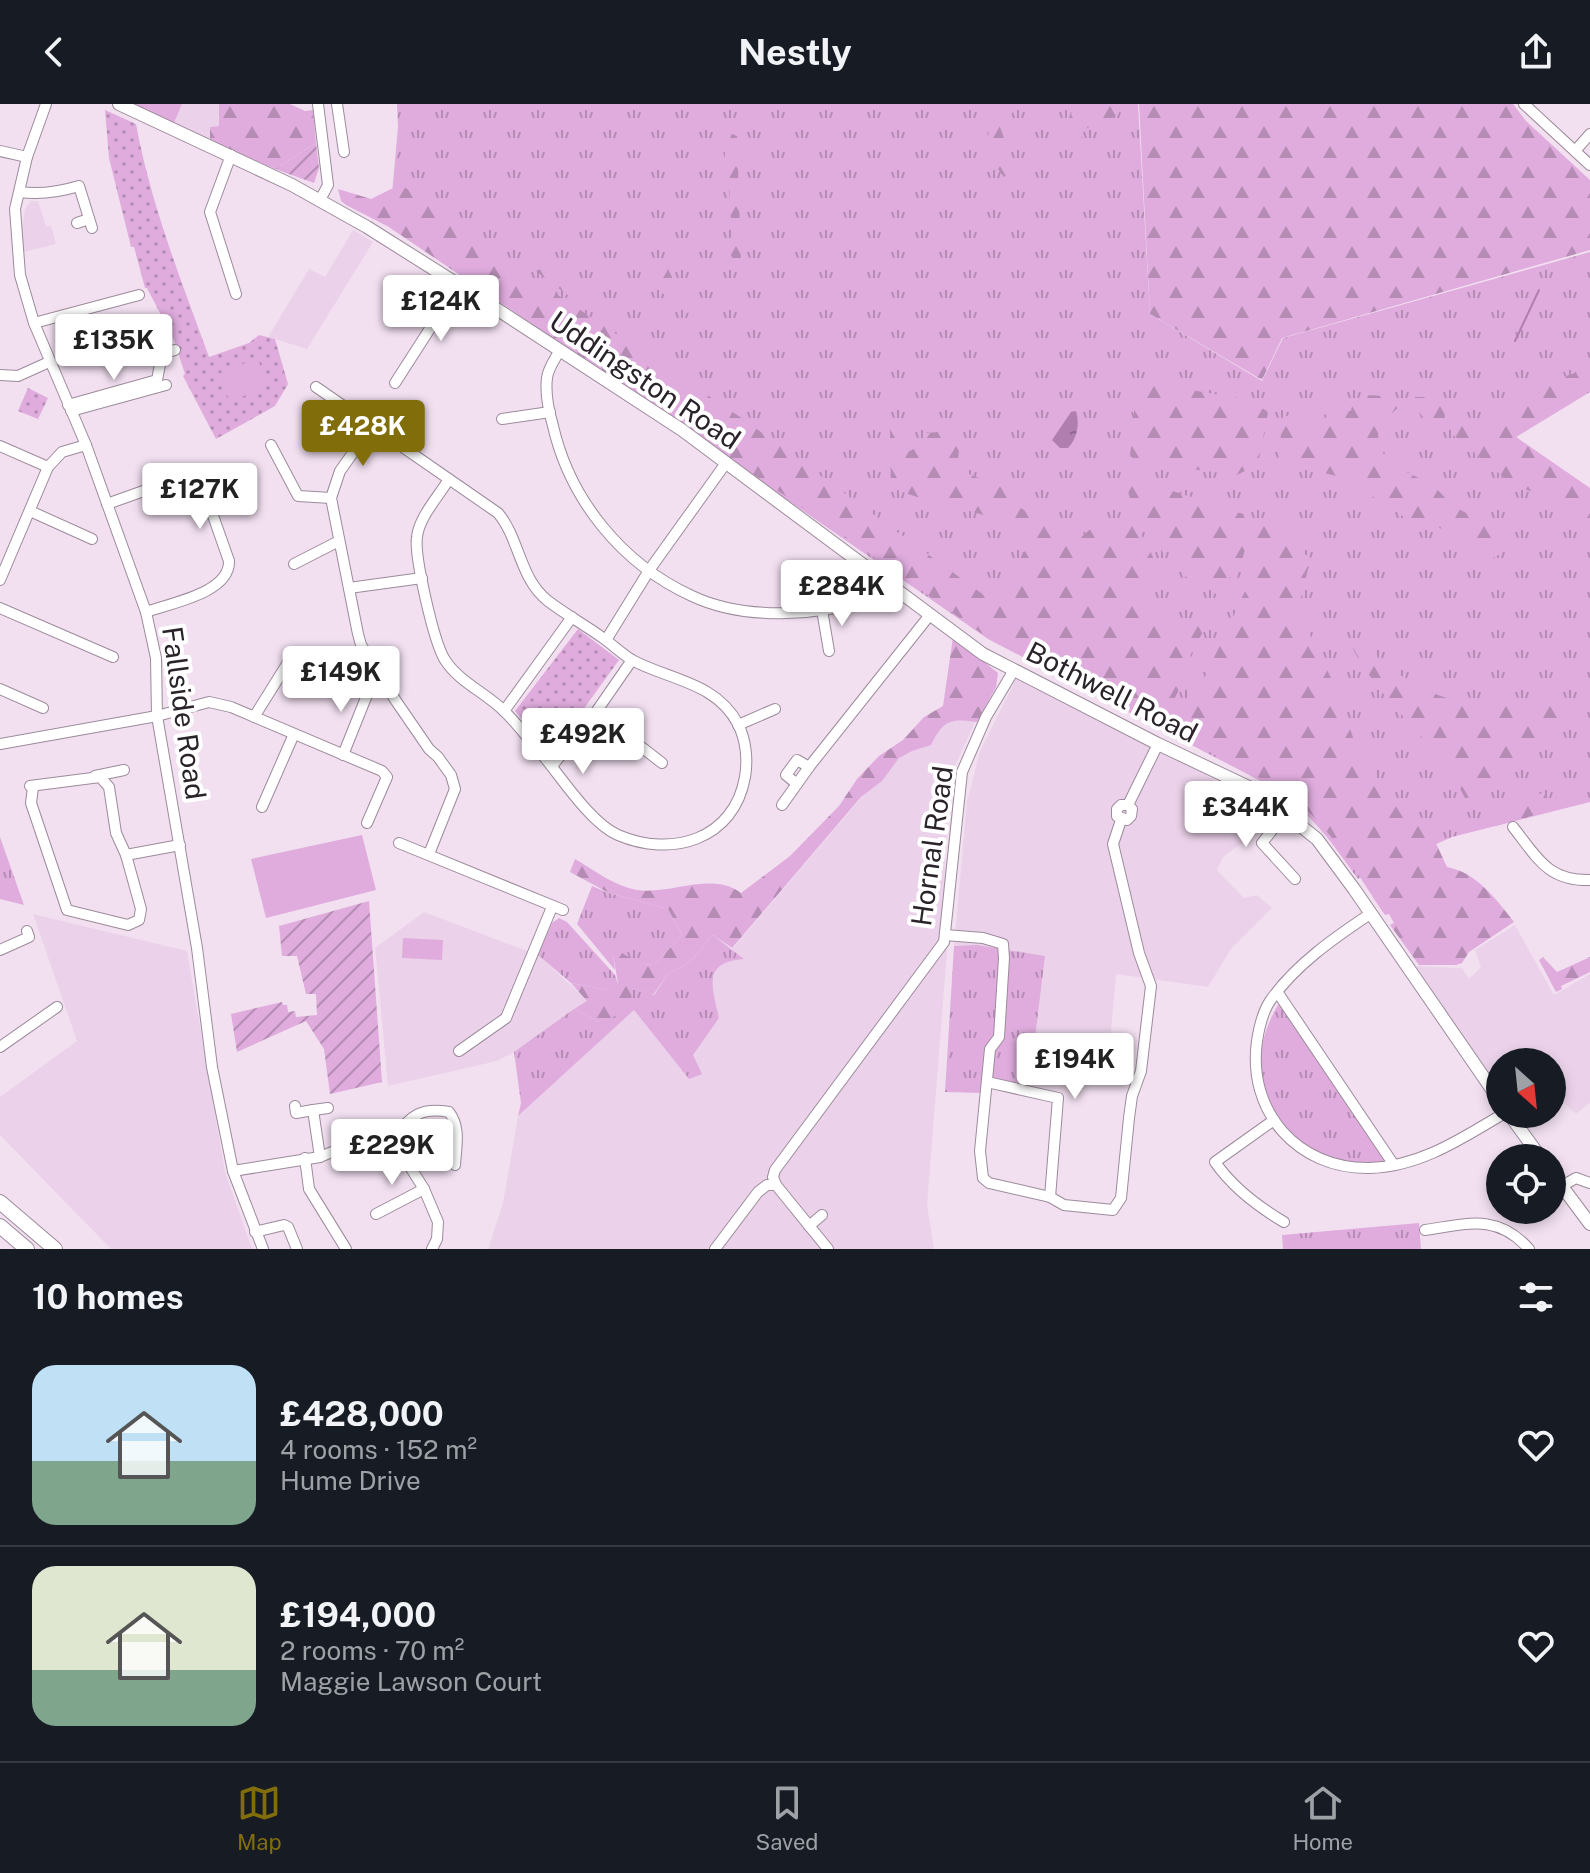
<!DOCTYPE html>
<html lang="en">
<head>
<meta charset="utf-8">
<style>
  :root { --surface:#171b24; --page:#20242c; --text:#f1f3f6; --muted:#9ea1a6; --line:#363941; --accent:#816e0b }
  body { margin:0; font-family:"Public Sans",sans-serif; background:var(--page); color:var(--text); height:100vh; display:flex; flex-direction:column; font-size:30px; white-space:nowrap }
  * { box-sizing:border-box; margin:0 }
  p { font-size:26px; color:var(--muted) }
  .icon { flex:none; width:44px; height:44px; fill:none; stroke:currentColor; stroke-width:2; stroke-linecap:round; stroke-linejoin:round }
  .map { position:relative; height:1145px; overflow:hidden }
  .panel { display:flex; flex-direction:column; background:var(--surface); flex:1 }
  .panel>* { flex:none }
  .needle { width:52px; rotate:153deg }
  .controls { position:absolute; left:1486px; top:944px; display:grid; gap:16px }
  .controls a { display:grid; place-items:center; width:80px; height:80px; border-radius:50%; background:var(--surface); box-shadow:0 4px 12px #0003; font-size:40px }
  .price { position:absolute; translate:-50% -68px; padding:0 18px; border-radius:8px; background:#fff; color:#222; font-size:26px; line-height:52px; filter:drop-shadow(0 2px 4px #0008) }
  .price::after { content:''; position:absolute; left:50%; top:48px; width:24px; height:18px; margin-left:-12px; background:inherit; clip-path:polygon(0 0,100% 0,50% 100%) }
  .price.selected { background:var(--accent); color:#fff }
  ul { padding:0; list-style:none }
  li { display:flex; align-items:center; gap:24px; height:200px; padding:0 32px }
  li+li { border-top:2px solid var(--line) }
  li span { display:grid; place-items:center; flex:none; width:224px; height:160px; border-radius:24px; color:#555 }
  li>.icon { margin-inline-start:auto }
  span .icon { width:96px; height:96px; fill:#fffc; stroke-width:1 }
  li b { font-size:34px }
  h2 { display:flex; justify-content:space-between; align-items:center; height:96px; padding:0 32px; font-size:34px }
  header { display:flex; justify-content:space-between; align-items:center; height:104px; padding:0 32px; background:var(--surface); font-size:36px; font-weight:700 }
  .tabs { display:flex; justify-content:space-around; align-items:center; height:112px; border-top:2px solid var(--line); background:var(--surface); font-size:22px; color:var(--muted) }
  .tabs a { display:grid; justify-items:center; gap:4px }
  .tabs .selected { color:var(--accent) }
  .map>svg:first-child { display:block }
  .built { fill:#ebd2ea }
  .grass { fill:url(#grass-tufts) }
  .forest { fill:url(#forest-firs) }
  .park { fill:url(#park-dots) }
  .garden { fill:url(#garden-furrows) }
  .pitch { fill:#dfacdd }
  .water { fill:url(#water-ripples) }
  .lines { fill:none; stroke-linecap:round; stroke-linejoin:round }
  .stream { stroke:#b07eaf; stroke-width:2 }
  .minor-casing { stroke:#9c8b9b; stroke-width:12 }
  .major-casing { stroke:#9c8b9b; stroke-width:14 }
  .highway-casing { stroke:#9c8b9b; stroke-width:16 }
  .minor { stroke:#fff; stroke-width:10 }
  .major { stroke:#fff; stroke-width:12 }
  .highway { stroke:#fff; stroke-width:14 }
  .labels { text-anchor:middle; stroke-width:8; stroke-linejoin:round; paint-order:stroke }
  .street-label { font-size:28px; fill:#2a232a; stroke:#fff }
</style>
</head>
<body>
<header><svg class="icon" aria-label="back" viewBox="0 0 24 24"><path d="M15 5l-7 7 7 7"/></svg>Nestly<svg class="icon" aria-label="share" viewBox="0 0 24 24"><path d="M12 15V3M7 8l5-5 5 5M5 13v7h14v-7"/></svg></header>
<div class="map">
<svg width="1590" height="1145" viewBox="0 0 1590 1145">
  <defs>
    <pattern id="grass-tufts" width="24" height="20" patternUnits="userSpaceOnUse" patternTransform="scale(2)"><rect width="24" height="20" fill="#dfacdd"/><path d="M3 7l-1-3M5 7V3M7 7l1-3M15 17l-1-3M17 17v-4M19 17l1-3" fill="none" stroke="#b58cb3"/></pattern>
    <pattern id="forest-firs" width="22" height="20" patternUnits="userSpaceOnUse" patternTransform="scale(2)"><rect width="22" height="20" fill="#dfacdd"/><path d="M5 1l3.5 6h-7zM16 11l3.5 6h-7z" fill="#b58cb3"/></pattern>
    <pattern id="park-dots" width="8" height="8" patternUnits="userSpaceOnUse" patternTransform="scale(2)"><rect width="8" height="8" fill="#dfacdd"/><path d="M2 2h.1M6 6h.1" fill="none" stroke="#b58cb3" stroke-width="1.8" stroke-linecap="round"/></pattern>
    <pattern id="garden-furrows" width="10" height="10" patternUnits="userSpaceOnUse" patternTransform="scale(2)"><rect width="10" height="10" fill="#dfacdd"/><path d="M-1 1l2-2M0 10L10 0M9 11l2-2" fill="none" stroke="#b58cb3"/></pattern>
    <pattern id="water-ripples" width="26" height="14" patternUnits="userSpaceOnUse" patternTransform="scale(2)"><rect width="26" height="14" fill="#b07eaf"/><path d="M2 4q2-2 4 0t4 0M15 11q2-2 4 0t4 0" fill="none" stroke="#8f678f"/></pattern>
  </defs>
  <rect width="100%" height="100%" fill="#f2e0f1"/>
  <g class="built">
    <path d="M182 0H219V22L210 23V37L174 19Z"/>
    <path d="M31 97H38L46 122H51L56 140 24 148 21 131 25 105Z"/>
    <path d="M353 126 373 138 307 245 268 233 309 165 325 173Z"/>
    <path d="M1017 573 1158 648 1178 655 1277 712 1223 753 1217 766 1244 794 1257 791 1272 804 1231 845 1208 883 1116 870 1108 963 1033 951 1045 852 954 842 967 698 980 647Z"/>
    <path d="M957 614 976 616 951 671 945 750 947 848 927 1101 934 1145H488L503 1099 518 1012 634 905 689 975 701 969 692 951 719 914 711 881 718 862 727 856 743 855 732 845 902 646Z"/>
    <path d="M424 808 538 851 588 897 514 948 497 957 388 982 375 844Z"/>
    <path d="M33 810 187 847 225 1068 252 1145H111L0 1031V993L77 937Z"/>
    <path d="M1515 821 1554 891 1590 870V999L1576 1010 1552 988V958H1500V980L1496 983 1416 862 1462 864 1469 875 1481 863 1475 846Z"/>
  </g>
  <g class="grass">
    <path d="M397 0H1138L1150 210 1262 277 1283 234 1590 148V288L1516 333 1590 384V698L1452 733 1358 775C1329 735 1315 713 1274 684L988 535 499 196 389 123 398 23Z"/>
    <path d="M0 733 24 801 0 795Z"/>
    <path d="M592 782 609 789 668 805 682 831 655 860 642 861 613 851 615 866 577 820Z"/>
    <path d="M559 814 567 818 615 871 618 880 607 886 571 879 538 851 552 819Z"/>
    <path d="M713 831 744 855C702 858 712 883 719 914L693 951 702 970 689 975 634 906 518 1012 521 999 514 948 574 905 599 918 633 884 654 891 668 870 690 858Z"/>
    <path d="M977 841 1045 852 1033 951 1027 950 1024 979 982 976 980 989 945 988 954 842Z"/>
    <path d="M1279 899 1387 1057C1329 1073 1262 1026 1260 964 1260 940 1267 919 1279 899Z"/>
    <path d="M1419 1119 1421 1145H1283L1282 1131Z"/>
  </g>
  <g class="forest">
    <path d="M132 0H182L174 19Z"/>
    <path d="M219 0H290L305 7 313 6 316 39 275 65 210 37V23L219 22Z"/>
    <path d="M993 0H1017L1006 20 999 21C1007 38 1008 53 1007 71L1004 73C994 62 986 39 989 24 990 12 995 18 993 0Z"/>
    <path d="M1072 0H1117L1119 10C1112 15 1091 23 1082 26V36L1074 40 1070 28Z"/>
    <path d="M1139 0H1513L1526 17 1590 76V146L1282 234 1262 276 1150 210Z"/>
    <path d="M732 30 737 32 741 158 736 161 728 145 733 124 729 103 730 75 725 58V44Z"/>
    <path d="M395 76 486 143 743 315 996 500 1040 419 1077 437 1095 421 1104 424 1126 412 1133 420 1135 419 1153 453 1152 456 1178 482 1176 485 1160 472 1141 489 1147 497 1143 501 1171 531 1176 527 1181 531 1207 504 1211 501 1216 503 1190 552 1193 554 1165 616 1154 613V609L1146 605 1132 609 988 534 843 431 389 123 346 101 341 97 338 85 371 95 393 84Z"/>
    <path d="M664 156 689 210 641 172 643 165Z"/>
    <path d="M549 161 563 174 587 186 639 232 634 236 573 195 537 168 542 163Z"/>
    <path d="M1590 259V285L1516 333 1568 372 1590 386V421L1550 393 1527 386 1509 378 1452 330 1466 315 1482 329 1560 274 1578 268Z"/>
    <path d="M1144 278 1250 296 1268 308 1258 360 1237 371 1139 358 1130 352 1135 298Z"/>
    <path d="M1366 291 1385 292 1402 300 1390 311 1378 330 1380 344 1390 360 1433 381 1453 402 1481 417 1505 437 1502 449 1487 457 1477 453 1467 431 1444 426 1431 420 1413 419 1345 374 1278 358 1283 311C1299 314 1307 322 1324 320L1327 311 1317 309 1321 304H1335L1351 307 1353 296Z"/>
    <path d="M1415 293H1432L1444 303 1445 315 1438 323C1424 316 1416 309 1415 293Z"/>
    <path d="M890 325 900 343 910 347 922 340 925 329 951 327 960 336 957 365 1013 388 1021 404 1035 414 1032 425C1011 425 996 415 977 409 948 400 919 396 891 383Z"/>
    <path d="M1130 377H1142L1243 410C1253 431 1242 455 1236 475L1230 473 1223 490 1227 494 1225 496 1194 475 1191 476 1182 470 1184 468 1168 447 1163 449 1144 413 1143 416 1132 403 1127 383Z"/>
    <path d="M1252 416 1288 427 1298 446 1327 464 1310 462 1308 465 1298 506 1332 576 1357 644 1363 645 1387 695 1434 735 1447 763C1476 768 1497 796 1514 818L1469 848 1462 859 1456 861H1419L1390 821 1394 819 1389 810 1385 811C1360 775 1336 731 1302 702 1273 677 1234 662 1200 643L1198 636 1185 623 1182 627 1174 623 1197 574 1203 577 1247 483 1239 479 1250 450Z"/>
    <path d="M953 533 998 569 996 583 977 618C951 614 943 616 931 641L912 647 899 654 882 677 861 693 732 844 713 831 690 858 668 870 653 891 633 884 629 907 599 918 574 905 587 897 571 879 607 886 618 879 613 851 622 849 642 861 655 860 682 831 668 805 609 789 570 768 575 755C594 766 614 782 637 786 671 791 712 767 741 789L790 752 839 702 857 675 879 652 903 636 924 613 943 602Z"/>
    <path d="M1358 540 1368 541C1377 560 1424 587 1444 593 1450 595 1457 593 1463 594 1482 597 1499 602 1519 602 1542 603 1545 596 1567 607L1566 616 1479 693 1465 694C1437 637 1382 601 1353 545Z"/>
    <path d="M1575 686 1579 687 1582 694 1576 699 1496 722 1494 714 1510 702 1542 689 1550 696Z"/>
    <path d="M1543 853 1557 868 1590 853V868L1561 882 1562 885 1556 888 1539 856Z"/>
  </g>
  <g class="park">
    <path d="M105 6 136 20C151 101 181 176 209 253L249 239 259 231 275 235 288 280 275 302 216 335 183 272 185 270 174 236 147 184H145L134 143H131L109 54Z"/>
    <path d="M28 284 48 294 38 315 18 307Z"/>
    <path d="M578 525 619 556 551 650 515 607Z"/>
  </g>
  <g class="garden">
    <path d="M316 39 319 64 314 79 275 65Z"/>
    <path d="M369 797 382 978 330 990 324 945 306 917 237 948 231 910 282 898 283 901H287L288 908 295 907 296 913 317 911 316 890H306L297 852H282L279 822Z"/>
  </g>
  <g class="pitch">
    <path d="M257 254 269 281 230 298 218 270Z"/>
    <path d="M362 731 376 786 266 814 251 755Z"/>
    <path d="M403 834 443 836 442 856 402 854Z"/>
  </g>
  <path class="water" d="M1076 307C1080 320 1077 335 1068 344H1060L1052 336 1071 308Z"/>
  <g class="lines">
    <path class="stream" d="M1515 237 1539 186"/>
    <g class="minor-casing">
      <g id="minor">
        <path d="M46 0 27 53 15 105 20 171 34 219 86 341 146 508 156 554 157 612 197 844 212 963 233 1067 263 1145"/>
        <path d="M318 0 328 81 320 96"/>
        <path d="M337 0 344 48"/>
        <path d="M1524 0 1590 61"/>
        <path d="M0 47 27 53"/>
        <path d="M1575 47 1590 30"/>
        <path d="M231 51 210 108 236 190"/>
        <path d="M20 88C41 91 59 88 79 82L92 124"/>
        <path d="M77 119 89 115"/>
        <path d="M34 219 139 191"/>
        <path d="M560 246C555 255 548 264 547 274 545 289 549 308 553 322 570 396 622 460 692 492 745 517 817 512 872 495"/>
        <path d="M0 271 18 272 49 258"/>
        <path d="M395 279 458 181"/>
        <path d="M316 283 498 409C520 435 519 474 548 497 565 510 585 521 603 534 613 541 622 550 632 556 669 576 716 578 738 620 746 636 748 656 745 673 734 736 671 754 618 731 590 719 560 671 540 648 528 635 517 619 504 607 486 589 459 578 445 556 434 539 414 452 417 433 419 413 439 392 449 375"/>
        <path d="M68 301 157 276 162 250 175 246"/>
        <path d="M71 307 166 281"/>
        <path d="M502 315 550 308"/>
        <path d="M372 322 340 367 331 394 358 530 361 541 396 597 429 645 438 653 451 671 455 685 429 750"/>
        <path d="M271 341 298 392 331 394"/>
        <path d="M0 342 48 363"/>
        <path d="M107 400 180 374 192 375 204 386 229 457C230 489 171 499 146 508"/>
        <path d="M30 407 92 435"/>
        <path d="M294 460 339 437"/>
        <path d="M0 476 48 363 62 348 86 341"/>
        <path d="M349 484 422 474"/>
        <path d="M0 504 113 553"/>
        <path d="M822 506 829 547"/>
        <path d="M606 536 650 465 726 359"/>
        <path d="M0 585 43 604"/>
        <path d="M504 607 572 513"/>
        <path d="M596 608 662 659"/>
        <path d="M254 613 289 557H296"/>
        <path d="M738 621 775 605"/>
        <path d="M0 640 157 612 209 598 231 603 382 667 387 673 367 719"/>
        <path d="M343 651 371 581"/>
        <path d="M552 662 596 608 632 556"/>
        <path d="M95 672 124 666"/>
        <path d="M797 680 786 671 797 656 809 663"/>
        <path d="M30 682 100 673 109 683 116 729 126 751 180 741"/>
        <path d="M33 683 31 699 67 806 128 821 139 816 141 805 126 751"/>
        <path d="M782 701 809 663 929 512"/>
        <path d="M1128 701 1132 705 1131 712 1127 716 1117 712V705L1121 701H1128L1158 640"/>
        <path d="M262 703 294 630"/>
        <path d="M1285 710 1262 739 1295 775"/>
        <path d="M1513 723C1537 753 1547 777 1590 776"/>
        <path d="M399 739 563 806"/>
        <path d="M1370 810C1334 834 1295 861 1270 897 1262 909 1259 924 1257 937 1247 1008 1298 1065 1369 1064 1419 1063 1461 1035 1503 1010"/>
        <path d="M945 831 983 834 1003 840 1004 854 999 933 990 945 980 1047 983 1074 989 1079 1050 1093 1064 1101 1113 1106 1121 1094 1129 1014 1132 992 1141 967 1151 882 1139 849 1113 740 1121 716"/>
        <path d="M0 846 29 833 27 827"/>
        <path d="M1278 889 1394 1061"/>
        <path d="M0 943 57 903"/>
        <path d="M459 947 506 914 552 803"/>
        <path d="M987 978 1058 994 1050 1093"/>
        <path d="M295 1002 296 1009 313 1006 320 1053"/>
        <path d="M313 1006 328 1004"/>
        <path d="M1274 1016 1215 1058C1233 1084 1257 1102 1284 1118"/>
        <path d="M390 1037C410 1015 417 1002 449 1008 461 1023 456 1043 455 1061"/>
        <path d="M444 1041 456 1043"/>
        <path d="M305 1054 309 1085 346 1145"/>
        <path d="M233 1067 320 1053 370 1032 390 1037 399 1045 424 1085 438 1118 437 1135 432 1145"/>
        <path d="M1562 1082 1576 1074 1590 1079"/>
        <path d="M376 1110 424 1085"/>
        <path d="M809 1122 822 1111"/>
        <path d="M1425 1126C1467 1120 1497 1109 1529 1145"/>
        <path d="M255 1128 284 1121 288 1123 297 1145"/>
        <path d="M715 1145 758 1088 767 1081H776"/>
        <path d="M828 1145 776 1081 773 1073 775 1066 944 838 962 668 986 613 1014 566"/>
      </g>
    </g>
    <g class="major-casing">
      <g id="major">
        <path d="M119 0 292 81 367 123 489 200 682 326 983 550 1158 640 1257 687 1317 735 1354 785 1500 997"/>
        <path d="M1509 1010 1541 1054"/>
        <path d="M1552 1069 1590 1120"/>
      </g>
    </g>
    <g class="highway-casing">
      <g id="highway">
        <path d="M0 1098 55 1145"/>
        <path d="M0 1122 27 1145"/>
      </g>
    </g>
    <use href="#minor" class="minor"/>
    <use href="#major" class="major"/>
    <use href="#highway" class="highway"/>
  </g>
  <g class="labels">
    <g class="street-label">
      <text transform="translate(645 276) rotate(34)" y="10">Uddingston Road</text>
      <text transform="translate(1112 588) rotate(27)" y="10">Bothwell Road</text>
      <text transform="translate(184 609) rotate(82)" y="10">Fallside Road</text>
      <text transform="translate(932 742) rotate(-82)" y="10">Hornal Road</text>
    </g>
  </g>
</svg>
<div class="controls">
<a><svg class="needle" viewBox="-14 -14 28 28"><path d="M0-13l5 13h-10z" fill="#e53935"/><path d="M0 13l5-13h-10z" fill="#9ea1a6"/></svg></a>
<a><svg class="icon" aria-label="locate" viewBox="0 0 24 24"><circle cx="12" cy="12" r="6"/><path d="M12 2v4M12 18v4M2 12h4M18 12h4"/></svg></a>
</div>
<b class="price" style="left:441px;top:239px">£124K</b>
<b class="price" style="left:114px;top:278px">£135K</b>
<b class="price selected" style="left:363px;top:364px">£428K</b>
<b class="price" style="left:200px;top:427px">£127K</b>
<b class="price" style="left:842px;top:524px">£284K</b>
<b class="price" style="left:341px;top:610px">£149K</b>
<b class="price" style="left:583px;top:672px">£492K</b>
<b class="price" style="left:1246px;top:745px">£344K</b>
<b class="price" style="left:1075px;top:997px">£194K</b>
<b class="price" style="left:392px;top:1083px">£229K</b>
</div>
<section class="panel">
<h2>10 homes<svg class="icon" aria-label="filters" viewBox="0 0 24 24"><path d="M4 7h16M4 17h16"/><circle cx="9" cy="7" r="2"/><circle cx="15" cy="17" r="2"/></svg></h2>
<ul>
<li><span style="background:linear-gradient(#bfe0f5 60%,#7fa58c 0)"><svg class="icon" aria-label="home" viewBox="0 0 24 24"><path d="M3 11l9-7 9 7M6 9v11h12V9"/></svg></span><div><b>£428,000</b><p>4 rooms · 152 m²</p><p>Hume Drive</p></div><svg class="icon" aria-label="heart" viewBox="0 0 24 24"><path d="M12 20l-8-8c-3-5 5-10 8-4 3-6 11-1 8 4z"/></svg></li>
<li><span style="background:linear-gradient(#dfe7d0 65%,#7fa58c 0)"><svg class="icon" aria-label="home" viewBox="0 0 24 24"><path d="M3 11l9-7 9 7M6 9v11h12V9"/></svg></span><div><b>£194,000</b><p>2 rooms · 70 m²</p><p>Maggie Lawson Court</p></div><svg class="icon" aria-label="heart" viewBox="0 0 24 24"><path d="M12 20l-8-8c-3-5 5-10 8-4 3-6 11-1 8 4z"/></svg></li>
</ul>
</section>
<nav class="tabs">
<a class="selected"><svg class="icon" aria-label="map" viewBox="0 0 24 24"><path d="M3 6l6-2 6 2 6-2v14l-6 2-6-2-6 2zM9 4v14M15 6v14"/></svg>Map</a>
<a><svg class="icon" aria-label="saved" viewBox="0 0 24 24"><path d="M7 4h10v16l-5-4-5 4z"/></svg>Saved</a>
<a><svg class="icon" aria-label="home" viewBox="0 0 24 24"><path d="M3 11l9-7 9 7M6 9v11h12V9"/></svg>Home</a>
</nav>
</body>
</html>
